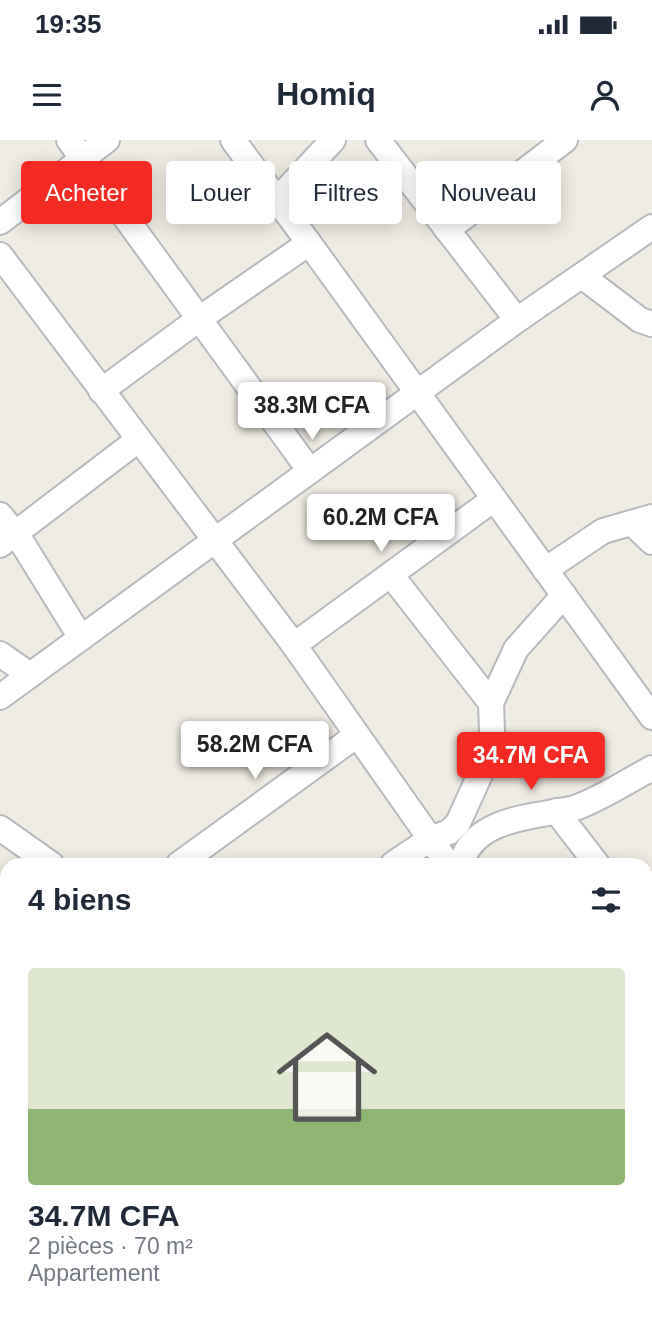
<!DOCTYPE html>
<html lang="fr">
<head>
<meta charset="utf-8">
<style>
  :root { --surface:#fff; --page:#f6f6f7; --text:#1f2937; --muted:#747a83; --line:#e0e1e3; --accent:#f52a24 }
  body { margin:0; font-family:Arial,sans-serif; background:var(--page); color:var(--text); height:100vh; display:flex; flex-direction:column; font-size:26px; white-space:nowrap }
  * { box-sizing:border-box; margin:0 }
  p { font-size:23px; color:var(--muted) }
  .icon { flex:none; width:38px; height:38px; fill:none; stroke:currentColor; stroke-width:2; stroke-linecap:round; stroke-linejoin:round }
  .map { position:relative; flex:1; overflow:hidden }
  .sheet { position:absolute; left:0px; top:718px; width:653px; height:471px; display:flex; flex-direction:column; background:var(--surface); border-radius:21px 21px 0 0; box-shadow:0 4px 18px #0003 }
  .sheet>* { flex:none }
  .guide { position:absolute; left:21px; top:21px; width:611px; height:63px; display:flex; gap:14px }
  .price { position:absolute; translate:-50% -60px; padding:0 16px; border-radius:7px; background:#fff; color:#222; font-size:23px; line-height:46px; filter:drop-shadow(0 2px 4px #0008) }
  .price::after { content:''; position:absolute; left:50%; top:42px; width:21px; height:16px; margin-left:-10px; background:inherit; clip-path:polygon(0 0,100% 0,50% 100%) }
  .price.selected { background:var(--accent); color:#fff }
  ul { padding:0; list-style:none }
  li { display:grid; align-content:center; gap:14px; height:371px; padding:0 28px }
  li+li { border-top:2px solid var(--line) }
  li span { display:grid; place-items:center; height:217px; border-radius:7px; color:#555 }
  li>.icon { margin-inline-start:auto }
  span .icon { width:126px; height:126px; fill:#fffc; stroke-width:1 }
  li b { font-size:30px }
  h2 { display:flex; justify-content:space-between; align-items:center; height:84px; padding:0 28px; font-size:30px }
  .chip { padding:0 24px; border-radius:7px; background:var(--surface); box-shadow:0 4px 18px #0003; font-size:24px; line-height:63px }
  .chip.selected { background:var(--accent); color:#fff }
  .status { display:flex; justify-content:space-between; align-items:center; height:49px; padding:0 35px; background:var(--surface); direction:ltr }
  .status svg { height:19px; fill:currentColor }
  header { display:flex; justify-content:space-between; align-items:center; height:91px; padding:0 28px; background:var(--surface); font-size:32px; font-weight:700 }
  .map>svg:first-child { display:block }
  .lines { fill:none; stroke-linecap:round; stroke-linejoin:round }
  .street-casing { stroke:#b6babe; stroke-width:28 }
  .street { stroke:#fff; stroke-width:24 }
</style>
</head>
<body>
<div class="status"><b>19:35</b><svg viewBox="0 0 49 12"><path d="M0 12V9h3v3zM5 12V6h3v6zM10 12V3h3v9zM15 12V0h3v12zM26 1h20v11H26zM47 4h2v5h-2z"/></svg></div>
<header><svg class="icon" aria-label="menu" viewBox="0 0 24 24"><path d="M4 6h16M4 12h16M4 18h16"/></svg>Homiq<svg class="icon" aria-label="person" viewBox="0 0 24 24"><circle cx="12" cy="8" r="4"/><path d="M4 21q1-7 8-7t8 7"/></svg></header>
<div class="map">
<svg width="652" height="1188" viewBox="0 0 652 1188">
  <rect width="100%" height="100%" fill="#efece3"/>
  <g class="lines">
    <g class="street-casing">
      <g id="street">
        <path d="M69 0 310 331"/>
        <path d="M233 0 309 103 652 577"/>
        <path d="M378 0 517 180"/>
        <path d="M277 60 333 0"/>
        <path d="M0 82 107 0"/>
        <path d="M447 90 565 0"/>
        <path d="M0 115 294 505 448 724"/>
        <path d="M582 136 640 180 652 184"/>
        <path d="M101 251 199 179 309 103"/>
        <path d="M0 375 21 401 81 498"/>
        <path d="M632 383 652 402"/>
        <path d="M0 405 138 300"/>
        <path d="M545 430 603 391 652 377"/>
        <path d="M391 435 491 563 492 592 483 628 458 683 449 692 430 699 393 724"/>
        <path d="M294 505 494 359"/>
        <path d="M0 514 30 535"/>
        <path d="M0 557 517 180 652 87"/>
        <path d="M491 563 516 509 564 455"/>
        <path d="M556 671 597 724"/>
        <path d="M0 688 51 724"/>
        <path d="M179 724 357 595"/>
        <path d="M461 724C472 684 518 678 554 672 562 670 572 670 580 666 605 656 628 641 652 628"/>
        <path d="M646 788 652 796"/>
        <path d="M0 995 7 1004"/>
        <path d="M646 1001 652 997"/>
        <path d="M646 1139 652 1141"/>
        <path d="M427 1181 428 1188"/>
      </g>
    </g>
    <use href="#street" class="street"/>
  </g>
</svg>
<b class="price" style="left:312px;top:302px">38.3M CFA</b>
<b class="price" style="left:381px;top:414px">60.2M CFA</b>
<b class="price" style="left:255px;top:641px">58.2M CFA</b>
<b class="price selected" style="left:531px;top:652px">34.7M CFA</b>
<div class="guide">
<a class="chip selected">Acheter</a>
<a class="chip">Louer</a>
<a class="chip">Filtres</a>
<a class="chip">Nouveau</a>
</div>
<section class="sheet">
<h2>4 biens<svg class="icon" aria-label="filters" viewBox="0 0 24 24"><path d="M4 7h16M4 17h16"/><circle cx="9" cy="7" r="2"/><circle cx="15" cy="17" r="2"/></svg></h2>
<ul>
<li><span style="background:linear-gradient(#dfe7d0 65%,#8fb573 0)"><svg class="icon" aria-label="home" viewBox="0 0 24 24"><path d="M3 11l9-7 9 7M6 9v11h12V9"/></svg></span><div><b>34.7M CFA</b><p>2 pièces · 70 m²</p><p>Appartement</p></div></li>
</ul>
</section>
</div>
</body>
</html>
